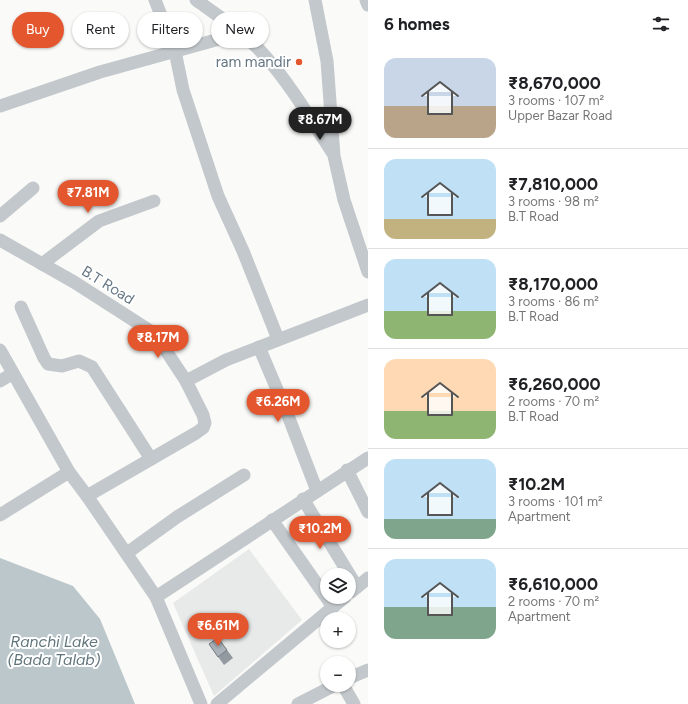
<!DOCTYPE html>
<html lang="en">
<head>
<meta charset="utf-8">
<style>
  :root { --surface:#fff; --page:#f2f2f2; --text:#202124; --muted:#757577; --line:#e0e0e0; --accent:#e4572e }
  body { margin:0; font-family:Figtree,sans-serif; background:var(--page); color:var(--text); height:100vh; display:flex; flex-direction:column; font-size:15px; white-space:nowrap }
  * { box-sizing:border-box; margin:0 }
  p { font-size:13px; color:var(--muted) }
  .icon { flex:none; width:22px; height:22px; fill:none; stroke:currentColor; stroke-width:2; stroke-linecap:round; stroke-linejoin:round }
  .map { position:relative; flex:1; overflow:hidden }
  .drawer { display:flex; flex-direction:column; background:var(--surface); width:320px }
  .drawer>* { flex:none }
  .hud { position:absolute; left:12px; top:12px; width:296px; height:36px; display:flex; gap:8px }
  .fabs { position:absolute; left:320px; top:568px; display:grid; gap:8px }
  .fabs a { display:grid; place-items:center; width:36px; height:36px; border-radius:50%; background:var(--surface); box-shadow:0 1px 3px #0004; font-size:20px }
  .price { position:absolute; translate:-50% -34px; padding:0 9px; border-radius:14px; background:var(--accent); color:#fff; font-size:13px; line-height:26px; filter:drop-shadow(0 1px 2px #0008) }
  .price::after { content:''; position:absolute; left:50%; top:24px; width:12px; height:9px; margin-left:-6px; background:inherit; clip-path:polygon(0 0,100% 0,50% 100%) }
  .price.on { background:#222; color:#fff }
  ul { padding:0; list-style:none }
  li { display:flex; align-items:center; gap:12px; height:100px; padding:0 16px }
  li+li { border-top:1px solid var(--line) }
  li span { display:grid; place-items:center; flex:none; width:112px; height:80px; border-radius:12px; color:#555 }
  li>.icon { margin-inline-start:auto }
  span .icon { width:48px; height:48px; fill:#fffc; stroke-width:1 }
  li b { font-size:17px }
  h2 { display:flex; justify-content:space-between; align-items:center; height:48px; padding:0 16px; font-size:17px }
  .chip { padding:0 14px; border-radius:18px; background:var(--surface); box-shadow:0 1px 3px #0004; font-size:14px; line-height:36px }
  .chip.on { background:var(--accent); color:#fff }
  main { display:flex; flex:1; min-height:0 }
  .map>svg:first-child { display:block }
  .built { fill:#e8e9e9 }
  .water { fill:#bbc7cb }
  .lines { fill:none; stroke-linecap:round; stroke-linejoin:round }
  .minor { stroke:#c3c8cc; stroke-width:13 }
  .wall { fill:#929a9f }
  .building { fill:#aab3b9; stroke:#777d82 }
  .poi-dot { fill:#e4572e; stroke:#fff; stroke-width:1.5 }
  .labels { text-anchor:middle; stroke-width:4; stroke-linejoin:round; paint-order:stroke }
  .poi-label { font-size:15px; fill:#657683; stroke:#fff; text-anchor:end }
  .street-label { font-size:15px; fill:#657683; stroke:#fff }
  .water-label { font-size:16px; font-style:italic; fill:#60757c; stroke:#fff }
</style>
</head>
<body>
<main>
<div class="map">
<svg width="368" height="704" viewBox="0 0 368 704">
  <rect width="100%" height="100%" fill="#fafaf8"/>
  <path class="built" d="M249 549 302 620 214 696 173 603Z"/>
  <path class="water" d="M0 558 73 586 100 619 135 704H0Z"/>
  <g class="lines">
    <g class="minor">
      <path d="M155 0 175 51 183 90 218 196 243 251 278 339"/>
      <path d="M196 0C220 17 246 34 265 56 290 84 312 121 332 152"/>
      <path d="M315 0 327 61 334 156 344 200 368 272"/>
      <path d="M366 0 368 5"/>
      <path d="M0 106 100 72 241 33"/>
      <path d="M0 216 33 188"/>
      <path d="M0 240 74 282 155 334 186 381 203 415 205 423 203 428 196 433 87 496"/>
      <path d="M42 264 99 221 154 201"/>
      <path d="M21 307 44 358 48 364 62 366 79 361 92 367 151 459"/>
      <path d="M259 347 287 413 317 491"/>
      <path d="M0 350 69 472 87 496 156 597 201 704"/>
      <path d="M0 381 12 374"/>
      <path d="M186 381 226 360 368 305"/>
      <path d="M347 470 368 512"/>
      <path d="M303 499 357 587"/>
      <path d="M0 515 69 472"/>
      <path d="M272 520 333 607"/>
      <path d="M127 553 177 517 244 475"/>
      <path d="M351 592 368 578"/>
      <path d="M156 597 368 458"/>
      <path d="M349 678 368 670"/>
      <path d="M343 685 354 704"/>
      <path d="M217 704 345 597"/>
      <path d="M298 704 335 685"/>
    </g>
  </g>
  <path class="wall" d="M218 638 233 658 224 665 209 644Z"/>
  <path class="building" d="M218 638 227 650 218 657 209 644Z"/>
  <circle class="poi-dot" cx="299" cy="62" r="4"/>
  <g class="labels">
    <g class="poi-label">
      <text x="291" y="67">ram mandir</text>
    </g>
    <g class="street-label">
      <text transform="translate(108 285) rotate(32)" y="5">B.T Road</text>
    </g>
    <g class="water-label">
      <text x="54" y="647">Ranchi Lake<tspan x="54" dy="18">(Bada Talab)</tspan></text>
    </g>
  </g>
</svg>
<div class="fabs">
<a><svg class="icon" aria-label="layers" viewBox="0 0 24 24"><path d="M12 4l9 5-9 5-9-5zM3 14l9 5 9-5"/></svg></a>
<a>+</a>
<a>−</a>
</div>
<b class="price on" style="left:320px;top:141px">₹8.67M</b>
<b class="price" style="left:88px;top:214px">₹7.81M</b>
<b class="price" style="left:158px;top:359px">₹8.17M</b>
<b class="price" style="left:278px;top:423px">₹6.26M</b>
<b class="price" style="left:320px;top:550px">₹10.2M</b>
<b class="price" style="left:218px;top:647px">₹6.61M</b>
<div class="hud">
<a class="chip on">Buy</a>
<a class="chip">Rent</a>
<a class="chip">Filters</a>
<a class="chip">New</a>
</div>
</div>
<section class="drawer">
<h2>6 homes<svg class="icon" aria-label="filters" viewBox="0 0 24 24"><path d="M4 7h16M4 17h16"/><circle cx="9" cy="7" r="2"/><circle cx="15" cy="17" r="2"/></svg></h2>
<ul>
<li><span style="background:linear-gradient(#c9d6e8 60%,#b9a48a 0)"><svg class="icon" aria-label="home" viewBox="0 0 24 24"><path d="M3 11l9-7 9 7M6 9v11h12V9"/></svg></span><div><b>₹8,670,000</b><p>3 rooms · 107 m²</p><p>Upper Bazar Road</p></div></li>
<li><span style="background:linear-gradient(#bfe0f5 75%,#c2b280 0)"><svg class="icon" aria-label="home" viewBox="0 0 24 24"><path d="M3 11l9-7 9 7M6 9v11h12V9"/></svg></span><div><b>₹7,810,000</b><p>3 rooms · 98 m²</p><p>B.T Road</p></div></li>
<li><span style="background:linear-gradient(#bfe0f5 65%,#8fb573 0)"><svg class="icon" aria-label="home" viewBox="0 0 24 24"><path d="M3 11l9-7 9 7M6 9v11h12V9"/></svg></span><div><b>₹8,170,000</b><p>3 rooms · 86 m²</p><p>B.T Road</p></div></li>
<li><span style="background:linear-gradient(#ffd9b3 65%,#8fb573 0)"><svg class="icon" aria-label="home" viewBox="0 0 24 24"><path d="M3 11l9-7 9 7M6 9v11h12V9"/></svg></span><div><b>₹6,260,000</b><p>2 rooms · 70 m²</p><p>B.T Road</p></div></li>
<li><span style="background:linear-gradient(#bfe0f5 75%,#7fa58c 0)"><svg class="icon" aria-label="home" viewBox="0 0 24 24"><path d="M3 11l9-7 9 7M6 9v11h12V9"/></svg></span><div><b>₹10.2M</b><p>3 rooms · 101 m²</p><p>Apartment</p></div></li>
<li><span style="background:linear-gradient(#bfe0f5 60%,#7fa58c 0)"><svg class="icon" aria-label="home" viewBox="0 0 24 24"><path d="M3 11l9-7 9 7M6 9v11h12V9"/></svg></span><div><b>₹6,610,000</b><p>2 rooms · 70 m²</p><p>Apartment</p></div></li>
</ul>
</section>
</main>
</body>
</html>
